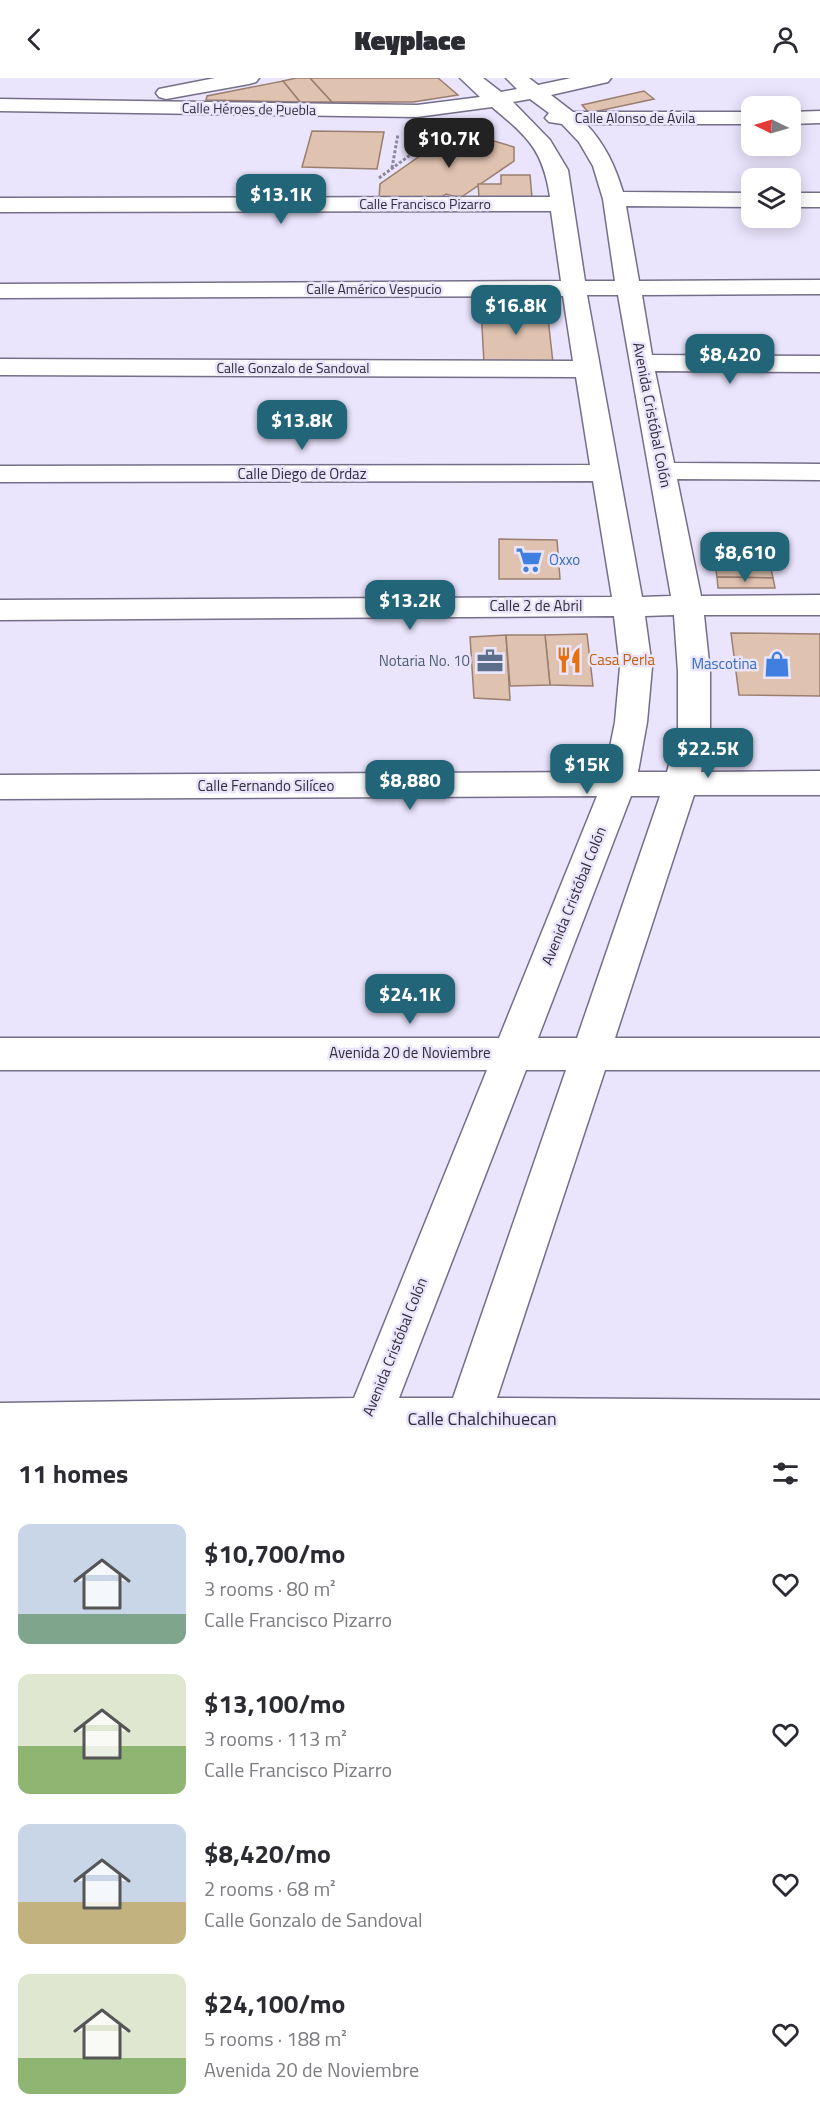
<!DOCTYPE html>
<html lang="en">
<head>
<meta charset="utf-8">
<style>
  :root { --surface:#fff; --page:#f2f2f3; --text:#2b2b33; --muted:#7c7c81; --accent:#226578 }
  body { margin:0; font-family:"Titillium Web",sans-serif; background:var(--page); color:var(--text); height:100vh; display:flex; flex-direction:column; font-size:22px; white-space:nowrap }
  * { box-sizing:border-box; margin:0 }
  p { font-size:20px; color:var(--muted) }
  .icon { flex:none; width:33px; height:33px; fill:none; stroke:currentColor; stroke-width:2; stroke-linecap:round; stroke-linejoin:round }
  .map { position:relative; height:1359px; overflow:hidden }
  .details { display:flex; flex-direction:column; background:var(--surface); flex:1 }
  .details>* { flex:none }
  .needle { width:39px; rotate:275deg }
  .controls { position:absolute; left:741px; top:18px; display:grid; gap:12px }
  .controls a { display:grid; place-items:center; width:60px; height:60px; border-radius:12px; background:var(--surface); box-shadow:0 3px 15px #0003; font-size:30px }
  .price { position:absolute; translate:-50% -51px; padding:0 14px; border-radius:12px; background:var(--accent); color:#fff; font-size:20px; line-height:39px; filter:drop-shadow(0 2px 3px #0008) }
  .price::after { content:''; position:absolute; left:50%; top:36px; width:18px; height:14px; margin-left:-9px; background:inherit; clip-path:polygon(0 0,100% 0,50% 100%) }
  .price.on { background:#222; color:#fff }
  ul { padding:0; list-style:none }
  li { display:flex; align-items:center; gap:18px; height:150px; padding:0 18px }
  li span { display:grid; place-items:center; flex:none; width:168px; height:120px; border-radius:12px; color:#555 }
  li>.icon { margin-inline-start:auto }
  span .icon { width:72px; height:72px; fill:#fffc; stroke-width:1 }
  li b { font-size:26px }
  h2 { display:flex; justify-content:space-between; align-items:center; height:72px; padding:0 18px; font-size:26px }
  header { display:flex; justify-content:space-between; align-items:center; height:78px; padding:0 18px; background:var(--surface); font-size:27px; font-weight:800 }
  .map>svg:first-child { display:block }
  .building { fill:#dfc2b0; stroke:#9a7f6f; stroke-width:1.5 }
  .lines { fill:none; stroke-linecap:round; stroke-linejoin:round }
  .minor-casing { stroke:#756e88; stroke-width:3 }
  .path { stroke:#8c8799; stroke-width:3; stroke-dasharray:3 2; stroke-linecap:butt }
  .minor { fill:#fff; fill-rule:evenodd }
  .labels { text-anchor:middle; stroke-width:5; stroke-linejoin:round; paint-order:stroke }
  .far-street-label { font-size:14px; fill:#312d39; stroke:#eae4fc }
  .street-label { font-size:15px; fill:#312d39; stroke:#eae4fc }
  .shop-label { font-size:15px; fill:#366cbe; stroke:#eae4fc; text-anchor:start }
  .food-label { font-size:15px; fill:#c56008; stroke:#eae4fc; text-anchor:start }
  .service-label { font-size:15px; fill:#4e5e75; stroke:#eae4fc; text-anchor:end }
  .near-street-label { font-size:18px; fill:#312d39; stroke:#eae4fc }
</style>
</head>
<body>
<header><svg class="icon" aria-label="back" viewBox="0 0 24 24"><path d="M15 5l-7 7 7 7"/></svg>Keyplace<svg class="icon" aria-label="person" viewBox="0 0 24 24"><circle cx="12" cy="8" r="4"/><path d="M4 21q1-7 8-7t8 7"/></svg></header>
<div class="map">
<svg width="820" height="1359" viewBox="0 0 820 1359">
  <rect width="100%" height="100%" fill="#eae4fc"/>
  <g class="building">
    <path d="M296 0H310L332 24H300L283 3Z"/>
    <path d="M310 0H438L458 17 413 24H332Z"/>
    <path d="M283 3 300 24 206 22 207 18Z"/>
    <path d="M644 13 654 21 589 35 582 27Z"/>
    <path d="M457 52 514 69V83L460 120 446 116 434 124 379 120 380 106Z"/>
    <path d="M312 53 384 54 377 91 302 89Z"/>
    <path d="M501 97H530L532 120 479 119 478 106H501Z"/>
    <path d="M481 231H547L553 285H484Z"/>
    <path d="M499 461 557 462 560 501H499Z"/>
    <path d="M715 486H770L773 500 717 499Z"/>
    <path d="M717 499 773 500 775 510H718Z"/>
    <path d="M731 555 820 556V618L739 617Z"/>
    <path d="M587 556 593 608 550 607 545 557Z"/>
    <path d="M506 557 510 622 474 620 470 559Z"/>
    <path d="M506 557H545L550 607 510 608Z"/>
  </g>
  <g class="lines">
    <g class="minor-casing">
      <g id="minor">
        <path d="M215 0H259L256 4 249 6 166 21 159 19 156 15 159 11Z"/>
        <path d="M460 0H483L501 14 517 11 506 0H529L538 7 571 0H611L608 4 551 17 573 34H752V46H586C605 66 615 88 623 114L752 115V129L626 128 639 203 820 202V216L642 217 652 277 820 278V294L655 293 674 385 820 386V402L677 401 701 518 820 517V537H704L710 594V653L701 694 820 693V717H694L615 960H820V992H605L497 1320 820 1322V1359H0V1325L354 1320 487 992H0V960H499L597 718 0 721V697L605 694 615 644 620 589 614 538 0 542V522L612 519 593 403 0 404V388L590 387 576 299 0 297V281L573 283 563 218 0 220V206L561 203 551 133 0 134V120L550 119C543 72 528 59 492 29L417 39 0 33V21L417 27 480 19ZM530 21 549 35 545 40 549 44 562 46 579 64 593 88 603 121 615 203H585L568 92 550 62 513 24ZM587 217H618L671 518 642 519ZM674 537 678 594V653L667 694H638L647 644 652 589 645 538ZM631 718H660L577 960H538ZM526 992H566L453 1320H399Z"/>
        <path d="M820 33V45L790 46V34Z"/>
        <rect x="790" y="115" width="30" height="14"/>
      </g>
    </g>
    <g class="path">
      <path d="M392 90 398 56"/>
      <path d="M379 100 440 55"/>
    </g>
    <use href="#minor" class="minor"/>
  </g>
  <defs>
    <g id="supermarket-bare" transform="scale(2.07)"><path d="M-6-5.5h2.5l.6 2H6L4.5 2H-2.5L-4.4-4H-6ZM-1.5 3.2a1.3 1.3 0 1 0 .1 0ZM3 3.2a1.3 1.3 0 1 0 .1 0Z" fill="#3f7fe0" stroke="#eae4fc" stroke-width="2.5" paint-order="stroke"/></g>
    <g id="restaurant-bare" transform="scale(2.07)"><path d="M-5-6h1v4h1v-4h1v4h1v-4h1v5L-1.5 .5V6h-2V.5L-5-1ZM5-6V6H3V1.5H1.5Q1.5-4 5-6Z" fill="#e8710a" stroke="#eae4fc" stroke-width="2.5" paint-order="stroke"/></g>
    <g id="office-bare" transform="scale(2.07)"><path d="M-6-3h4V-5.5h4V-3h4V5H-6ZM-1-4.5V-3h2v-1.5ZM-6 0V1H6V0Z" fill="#5c6f8a" stroke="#eae4fc" stroke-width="2.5" paint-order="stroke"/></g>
    <g id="shop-bare" transform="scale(2.07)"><path d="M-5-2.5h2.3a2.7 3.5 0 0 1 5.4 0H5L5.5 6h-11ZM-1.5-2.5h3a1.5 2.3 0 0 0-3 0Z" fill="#3f7fe0" stroke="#eae4fc" stroke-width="2.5" paint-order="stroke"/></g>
  </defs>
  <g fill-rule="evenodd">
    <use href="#supermarket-bare" x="529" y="482"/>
    <use href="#restaurant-bare" x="569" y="582"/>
    <use href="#office-bare" x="490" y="583"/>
    <use href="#shop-bare" x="777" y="586"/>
  </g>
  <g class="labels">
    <g class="far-street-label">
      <text transform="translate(249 31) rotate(1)" y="5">Calle Héroes de Puebla</text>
      <text x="635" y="45">Calle Alonso de Ávila</text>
      <text x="425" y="131">Calle Francisco Pizarro</text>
      <text x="374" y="216">Calle Américo Vespucio</text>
      <text x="293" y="295">Calle Gonzalo de Sandoval</text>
    </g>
    <g class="street-label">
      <text transform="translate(652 337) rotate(79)" y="5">Avenida Cristóbal Colón</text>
      <text x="302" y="401">Calle Diego de Ordaz</text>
      <text x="536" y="533">Calle 2 de Abril</text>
      <text x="266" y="713">Calle Fernando Silíceo</text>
      <text transform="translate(574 818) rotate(-68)" y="5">Avenida Cristóbal Colón</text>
      <text x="410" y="980">Avenida 20 de Noviembre</text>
      <text transform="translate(395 1269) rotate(-68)" y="5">Avenida Cristóbal Colón</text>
    </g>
    <g class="shop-label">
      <text x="549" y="487">Oxxo</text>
      <text x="757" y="591" text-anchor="end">Mascotina</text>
    </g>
    <g class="food-label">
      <text x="589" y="587">Casa Perla</text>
    </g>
    <g class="service-label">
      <text x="470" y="588">Notaria No. 10</text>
    </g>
    <g class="near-street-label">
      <text x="482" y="1347">Calle Chalchihuecan</text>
    </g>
  </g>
</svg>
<div class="controls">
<a><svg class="needle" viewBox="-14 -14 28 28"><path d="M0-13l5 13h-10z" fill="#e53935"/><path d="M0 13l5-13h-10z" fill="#7c7c81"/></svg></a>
<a><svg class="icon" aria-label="layers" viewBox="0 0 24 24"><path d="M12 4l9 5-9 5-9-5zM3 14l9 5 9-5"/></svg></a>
</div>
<b class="price on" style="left:449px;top:91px">$10.7K</b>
<b class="price" style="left:281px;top:147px">$13.1K</b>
<b class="price" style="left:516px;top:258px">$16.8K</b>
<b class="price" style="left:730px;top:307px">$8,420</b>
<b class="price" style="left:302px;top:373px">$13.8K</b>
<b class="price" style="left:745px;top:505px">$8,610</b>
<b class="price" style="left:410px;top:553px">$13.2K</b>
<b class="price" style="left:708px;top:701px">$22.5K</b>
<b class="price" style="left:587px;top:717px">$15K</b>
<b class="price" style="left:410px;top:733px">$8,880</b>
<b class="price" style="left:410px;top:947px">$24.1K</b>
</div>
<section class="details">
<h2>11 homes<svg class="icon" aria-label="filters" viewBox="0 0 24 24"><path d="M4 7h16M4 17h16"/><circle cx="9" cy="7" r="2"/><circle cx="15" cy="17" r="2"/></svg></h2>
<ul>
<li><span style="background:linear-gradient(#c9d6e8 75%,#7fa58c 0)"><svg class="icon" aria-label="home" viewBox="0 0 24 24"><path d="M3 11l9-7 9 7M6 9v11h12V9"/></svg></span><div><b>$10,700/mo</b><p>3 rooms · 80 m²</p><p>Calle Francisco Pizarro</p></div><svg class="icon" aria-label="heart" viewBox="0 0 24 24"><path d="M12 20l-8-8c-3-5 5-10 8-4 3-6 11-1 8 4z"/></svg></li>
<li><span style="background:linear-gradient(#dfe7d0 60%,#8fb573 0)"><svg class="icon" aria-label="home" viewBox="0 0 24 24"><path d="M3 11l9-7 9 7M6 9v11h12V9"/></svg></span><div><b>$13,100/mo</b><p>3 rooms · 113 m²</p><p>Calle Francisco Pizarro</p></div><svg class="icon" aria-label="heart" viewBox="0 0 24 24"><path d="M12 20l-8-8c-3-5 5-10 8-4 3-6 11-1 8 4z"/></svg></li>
<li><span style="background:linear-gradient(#c9d6e8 65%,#c2b280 0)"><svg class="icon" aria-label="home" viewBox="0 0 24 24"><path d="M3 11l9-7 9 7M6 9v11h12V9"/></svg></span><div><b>$8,420/mo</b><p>2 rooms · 68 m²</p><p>Calle Gonzalo de Sandoval</p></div><svg class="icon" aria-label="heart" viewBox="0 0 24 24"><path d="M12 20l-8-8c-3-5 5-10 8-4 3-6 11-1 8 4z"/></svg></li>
<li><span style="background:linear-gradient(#dfe7d0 70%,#8fb573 0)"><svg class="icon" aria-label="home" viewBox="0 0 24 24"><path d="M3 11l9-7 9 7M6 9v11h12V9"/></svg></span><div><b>$24,100/mo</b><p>5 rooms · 188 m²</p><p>Avenida 20 de Noviembre</p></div><svg class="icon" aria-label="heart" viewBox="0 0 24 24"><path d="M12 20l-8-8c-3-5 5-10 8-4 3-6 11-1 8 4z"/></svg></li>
</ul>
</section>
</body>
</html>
